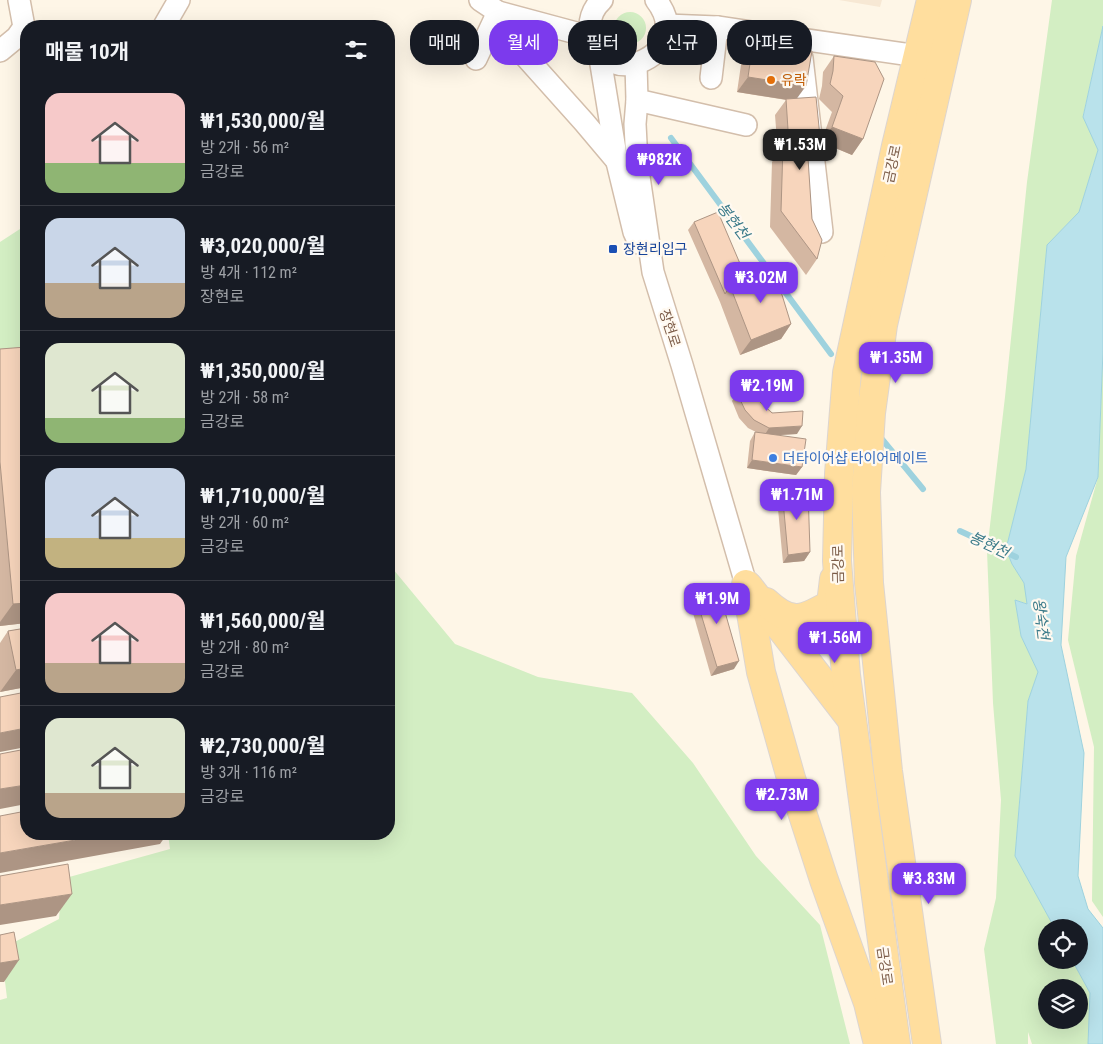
<!DOCTYPE html>
<html lang="ko">
<head>
<meta charset="utf-8">
<style>
  :root { --surface:#171b24; --page:#242831; --text:#f1f3f6; --muted:#9ea1a6; --line:#363941; --accent:#7c3aed }
  body { margin:0; font-family:"Roboto Condensed","Noto Sans KR",sans-serif; background:var(--page); color:var(--text); height:100vh; display:flex; flex-direction:column; font-size:19px; white-space:nowrap }
  * { box-sizing:border-box; margin:0 }
  p { font-size:16px; color:var(--muted) }
  .icon { flex:none; width:28px; height:28px; fill:none; stroke:currentColor; stroke-width:2; stroke-linecap:round; stroke-linejoin:round }
  .map { position:relative; flex:1; overflow:hidden }
  .details { position:absolute; left:20px; top:20px; width:375px; height:820px; display:flex; flex-direction:column; background:var(--surface); border-radius:20px; box-shadow:0 5px 20px #0002 }
  .details>* { flex:none }
  .guide { position:absolute; left:410px; top:20px; width:475px; height:45px; display:flex; gap:10px }
  .buttons { position:absolute; left:1038px; top:919px; display:grid; gap:10px }
  .buttons a { display:grid; place-items:center; width:50px; height:50px; border-radius:50%; background:var(--surface); box-shadow:0 5px 20px #0002; font-size:25px }
  .price { position:absolute; translate:-50% -42px; padding:0 11px; border-radius:10px; background:var(--accent); color:#fff; font-size:16px; line-height:32px; filter:drop-shadow(0 1px 2px #0008) }
  .price::after { content:''; position:absolute; left:50%; top:30px; width:15px; height:11px; margin-left:-8px; background:inherit; clip-path:polygon(0 0,100% 0,50% 100%) }
  .price.current { background:#222; color:#fff }
  ul { padding:0; list-style:none }
  li { display:flex; align-items:center; gap:15px; height:125px; padding:0 25px }
  li+li { border-top:1px solid var(--line) }
  li span { display:grid; place-items:center; flex:none; width:140px; height:100px; border-radius:15px; color:#555 }
  li>.icon { margin-inline-start:auto }
  span .icon { width:60px; height:60px; fill:#fffc; stroke-width:1 }
  li b { font-size:21px }
  h2 { display:flex; justify-content:space-between; align-items:center; height:60px; padding:0 25px; font-size:21px }
  .chip { padding:0 18px; border-radius:20px; background:var(--surface); box-shadow:0 5px 20px #0002; font-size:18px; line-height:45px }
  .chip.current { background:var(--accent); color:#fff }
  .map>svg:first-child { display:block }
  .residential { fill:#f7e8d4 }
  .green { fill:#d3eec3; fill-rule:evenodd }
  .water { fill:#b9e2eb; stroke:#9ed2de }
  .lines { fill:none; stroke-linecap:round; stroke-linejoin:round }
  .stream { stroke:#9ed2de; stroke-width:6 }
  .minor-casing { stroke:#d3beab; stroke-width:24 }
  .major-casing { stroke:#ddd5cf; stroke-width:30 }
  .minor { stroke:#fff; stroke-width:21 }
  .major { stroke:#ffde9e; stroke-width:28 }
  .wall { fill:#d4b7a2 }
  .shaded-wall { fill:#ad9584 }
  .building { fill:#f7d5bc; stroke:#ad9584 }
  .food-dot { fill:#e8710a; stroke:#fff9f0; stroke-width:2 }
  .transit-dot { fill:#1a4fb4; stroke:#fff9f0; stroke-width:2 }
  .shop-dot { fill:#3f7fe0; stroke:#fff9f0; stroke-width:2 }
  .labels { text-anchor:middle; stroke-width:4.5; stroke-linejoin:round; paint-order:stroke }
  .food-label { font-size:14px; fill:#c56008; stroke:#fff9f0; text-anchor:start }
  .street-label { font-size:14px; fill:#7c5c48; stroke:#fff9f0 }
  .transit-label { font-size:14px; fill:#164399; stroke:#fff9f0; text-anchor:start }
  .shop-label { font-size:14px; fill:#366cbe; stroke:#fff9f0; text-anchor:start }
  .water-label { font-size:15px; font-style:italic; fill:#3b7b8a; stroke:#fff9f0 }
</style>
</head>
<body>
<div class="map">
<svg width="1103" height="1044" viewBox="0 0 1103 1044">
  <rect width="100%" height="100%" fill="#fef6e7"/>
  <path class="residential" d="M839 0H882L880 7Z"/>
  <g class="green">
    <path d="M1052 0H1103V26L1083 116 1098 150 1079 212 1047 245 1026 469 1006 549 1012 564 1024 583 1028 604 1015 600 1021 636 1038 672 1028 701 1015 856 1054 927 1046 928V960H1072L1090 993 1088 1044H1032L1028 1032V1044H996L984 949 996 898 1001 800 993 703 987 551 1005 397 1027 182ZM1046 988H1079V1020H1046Z"/>
    <circle cx="630" cy="28" r="16"/>
    <path d="M26 228V354L0 358V242L20 229Z"/>
    <path d="M1103 351V917L1092 901 1094 747 1068 640 1076 556 1098 477Z"/>
    <path d="M389 560 393 569 455 644 538 677 632 693 693 763 756 856 820 925 850 1044H0V1000L7 998 1 949 59 919 62 879 170 849 168 834H389Z"/>
  </g>
  <path class="water" d="M1103 26V351L1098 477 1066 557 1061 645 1084 753 1078 876 1088 909 1103 928V1044H1088L1090 993 1072 960H1079V928L1054 927 1015 856 1028 701 1038 672 1021 636 1015 600 1027 604 1024 583 1012 564 1006 549 1026 469 1047 245 1079 212 1098 150 1083 117Z"/>
  <g class="lines">
    <g class="stream">
      <path d="M671 138 831 354"/>
      <path d="M881 438 923 489"/>
      <path d="M960 531 1016 557"/>
    </g>
    <g class="minor-casing">
      <g id="minor">
        <path d="M480 0 498 12 591 37"/>
        <path d="M602 0C592 9 588 22 591 35 604 95 698 54 656 0"/>
        <path d="M498 12 516 46 584 122 616 160"/>
        <path d="M666 25 717 27 918 56"/>
        <path d="M164 26 179 0"/>
        <path d="M0 51 17 37 24 27 19 0"/>
        <path d="M599 52 617 162 634 232 639 243"/>
        <path d="M802 58 822 232"/>
        <path d="M476 59 498 12"/>
        <path d="M636 64 637 100 635 124 637 163 653 272 682 365 746 584"/>
        <path d="M711 78 717 27"/>
        <path d="M637 100 746 125"/>
      </g>
    </g>
    <g class="major-casing">
      <g id="major">
        <path d="M746 584 761 672 791 778 824 880 868 1003 878 1044"/>
        <path d="M749 587 851 719"/>
        <path d="M766 602C792 626 803 620 831 604L834 579"/>
        <path d="M896 1044 846 675 837 561 839 474 847 373 896 146 931 0"/>
        <path d="M927 1044 888 771 869 583 866 492 871 413 883 325 957 0"/>
      </g>
    </g>
    <use href="#minor" class="minor"/>
    <use href="#major" class="major"/>
  </g>
  <g class="wall">
    <path d="M753 43 797 98 820 137 809 153H807L812 219 817 259 806 275 770 227 772 162 778 154 775 115 786 100 737 92 742 58Z"/>
    <path d="M834 56 863 139 852 155 821 142 832 112 819 99 822 86 823 72Z"/>
    <path d="M694 222 747 280 791 324 781 339 740 355 720 302 688 230Z"/>
    <path d="M26 347V623L0 626V349Z"/>
    <path d="M737 393 758 400 797 434 776 435 802 467 796 475 747 468 750 441 755 432 758 433 748 428 739 418 732 401Z"/>
    <path d="M782 490 810 552 804 561 783 563 777 498Z"/>
    <path d="M694 591 734 669 711 676 689 599Z"/>
    <path d="M26 628V687L0 692V643L8 631Z"/>
  </g>
  <g class="shaded-wall">
    <path d="M748 77 806 86 795 101 737 92Z"/>
    <path d="M832 127 863 139 852 155 821 142Z"/>
    <path d="M820 137 809 153 783 154 794 138Z"/>
    <path d="M791 324 781 339 740 355 751 340Z"/>
    <path d="M802 426 797 434 764 436 769 428Z"/>
    <path d="M752 460 802 467 796 475 747 468Z"/>
    <path d="M810 552 804 561 783 563 788 555Z"/>
    <path d="M26 603V623L0 626V622L13 604Z"/>
    <path d="M739 661 734 669 711 676 717 667Z"/>
    <path d="M26 668V687L0 692 16 670Z"/>
    <path d="M26 728V747L0 752V733Z"/>
    <path d="M26 785V804L0 809V789Z"/>
    <path d="M110 834H167L160 844 0 873V853Z"/>
    <path d="M72 894 56 916 0 925V905Z"/>
    <path d="M19 960 4 982H0V963Z"/>
  </g>
  <g class="building">
    <path d="M753 43 812 51 806 86 748 77Z"/>
    <path d="M834 56 875 62 884 79 863 139 832 127 843 96 830 84 833 71Z"/>
    <path d="M816 97 820 137 794 138V143H807L812 219 822 240 817 259 781 211 783 146 789 145 786 99Z"/>
    <path d="M718 212 747 280 730 286 725 294 694 222Z"/>
    <path d="M774 269 791 324 751 340 730 286Z"/>
    <path d="M26 347V603L13 604 0 462V349Z"/>
    <path d="M747 382 758 400 772 413 803 411 802 426 769 428 754 420 745 410 737 393Z"/>
    <path d="M755 432 806 439 802 467 752 460Z"/>
    <path d="M808 489 810 552 788 555 782 490Z"/>
    <path d="M717 584 739 661 717 667 694 591Z"/>
    <path d="M26 628V668L16 670 8 631Z"/>
    <path d="M26 692V728L0 733V697Z"/>
    <path d="M26 749V785L0 789V754Z"/>
    <path d="M26 811V834H110L0 853V816Z"/>
    <path d="M68 864 72 894 0 905V876Z"/>
    <path d="M14 932 19 960 0 963V935Z"/>
  </g>
  <circle class="food-dot" cx="771" cy="80" r="5"/>
  <rect class="transit-dot" x="608" y="244" width="10" height="10" rx="2.5"/>
  <circle class="shop-dot" cx="773" cy="458" r="5"/>
  <g class="labels">
    <g class="food-label">
      <text x="781" y="85">유락</text>
    </g>
    <g class="street-label">
      <text transform="translate(892 164) rotate(-78)" y="5">금강로</text>
      <text transform="translate(670 328) rotate(72)" y="5">장현로</text>
      <text transform="translate(838 564) rotate(-91)" y="5">금강로</text>
      <text transform="translate(885 966) rotate(82)" y="5">금강로</text>
    </g>
    <g class="transit-label">
      <text x="623" y="254">장현리입구</text>
    </g>
    <g class="shop-label">
      <text x="783" y="463">더타이어샵 타이어메이트</text>
    </g>
    <g class="water-label">
      <text transform="translate(733 221) rotate(53)" y="5">봉현천</text>
      <text transform="translate(989 545) rotate(25)" y="5">봉현천</text>
      <text transform="translate(1041 619) rotate(83)" y="5">왕숙천</text>
    </g>
  </g>
</svg>
<div class="buttons">
<a><svg class="icon" aria-label="locate" viewBox="0 0 24 24"><circle cx="12" cy="12" r="6"/><path d="M12 2v4M12 18v4M2 12h4M18 12h4"/></svg></a>
<a><svg class="icon" aria-label="layers" viewBox="0 0 24 24"><path d="M12 4l9 5-9 5-9-5zM3 14l9 5 9-5"/></svg></a>
</div>
<b class="price current" style="left:800px;top:171px">₩1.53M</b>
<b class="price" style="left:659px;top:186px">₩982K</b>
<b class="price" style="left:761px;top:304px">₩3.02M</b>
<b class="price" style="left:896px;top:384px">₩1.35M</b>
<b class="price" style="left:767px;top:412px">₩2.19M</b>
<b class="price" style="left:797px;top:521px">₩1.71M</b>
<b class="price" style="left:717px;top:625px">₩1.9M</b>
<b class="price" style="left:835px;top:664px">₩1.56M</b>
<b class="price" style="left:782px;top:821px">₩2.73M</b>
<b class="price" style="left:929px;top:905px">₩3.83M</b>
<div class="guide">
<a class="chip">매매</a>
<a class="chip current">월세</a>
<a class="chip">필터</a>
<a class="chip">신규</a>
<a class="chip">아파트</a>
</div>
<section class="details">
<h2>매물 10개<svg class="icon" aria-label="filters" viewBox="0 0 24 24"><path d="M4 7h16M4 17h16"/><circle cx="9" cy="7" r="2"/><circle cx="15" cy="17" r="2"/></svg></h2>
<ul>
<li><span style="background:linear-gradient(#f6c9c9 70%,#8fb573 0)"><svg class="icon" aria-label="home" viewBox="0 0 24 24"><path d="M3 11l9-7 9 7M6 9v11h12V9"/></svg></span><div><b>₩1,530,000/월</b><p>방 2개 · 56 m²</p><p>금강로</p></div></li>
<li><span style="background:linear-gradient(#c9d6e8 65%,#b9a48a 0)"><svg class="icon" aria-label="home" viewBox="0 0 24 24"><path d="M3 11l9-7 9 7M6 9v11h12V9"/></svg></span><div><b>₩3,020,000/월</b><p>방 4개 · 112 m²</p><p>장현로</p></div></li>
<li><span style="background:linear-gradient(#dfe7d0 75%,#8fb573 0)"><svg class="icon" aria-label="home" viewBox="0 0 24 24"><path d="M3 11l9-7 9 7M6 9v11h12V9"/></svg></span><div><b>₩1,350,000/월</b><p>방 2개 · 58 m²</p><p>금강로</p></div></li>
<li><span style="background:linear-gradient(#c9d6e8 70%,#c2b280 0)"><svg class="icon" aria-label="home" viewBox="0 0 24 24"><path d="M3 11l9-7 9 7M6 9v11h12V9"/></svg></span><div><b>₩1,710,000/월</b><p>방 2개 · 60 m²</p><p>금강로</p></div></li>
<li><span style="background:linear-gradient(#f6c9c9 70%,#b9a48a 0)"><svg class="icon" aria-label="home" viewBox="0 0 24 24"><path d="M3 11l9-7 9 7M6 9v11h12V9"/></svg></span><div><b>₩1,560,000/월</b><p>방 2개 · 80 m²</p><p>금강로</p></div></li>
<li><span style="background:linear-gradient(#dfe7d0 75%,#b9a48a 0)"><svg class="icon" aria-label="home" viewBox="0 0 24 24"><path d="M3 11l9-7 9 7M6 9v11h12V9"/></svg></span><div><b>₩2,730,000/월</b><p>방 3개 · 116 m²</p><p>금강로</p></div></li>
</ul>
</section>
</div>
</body>
</html>
